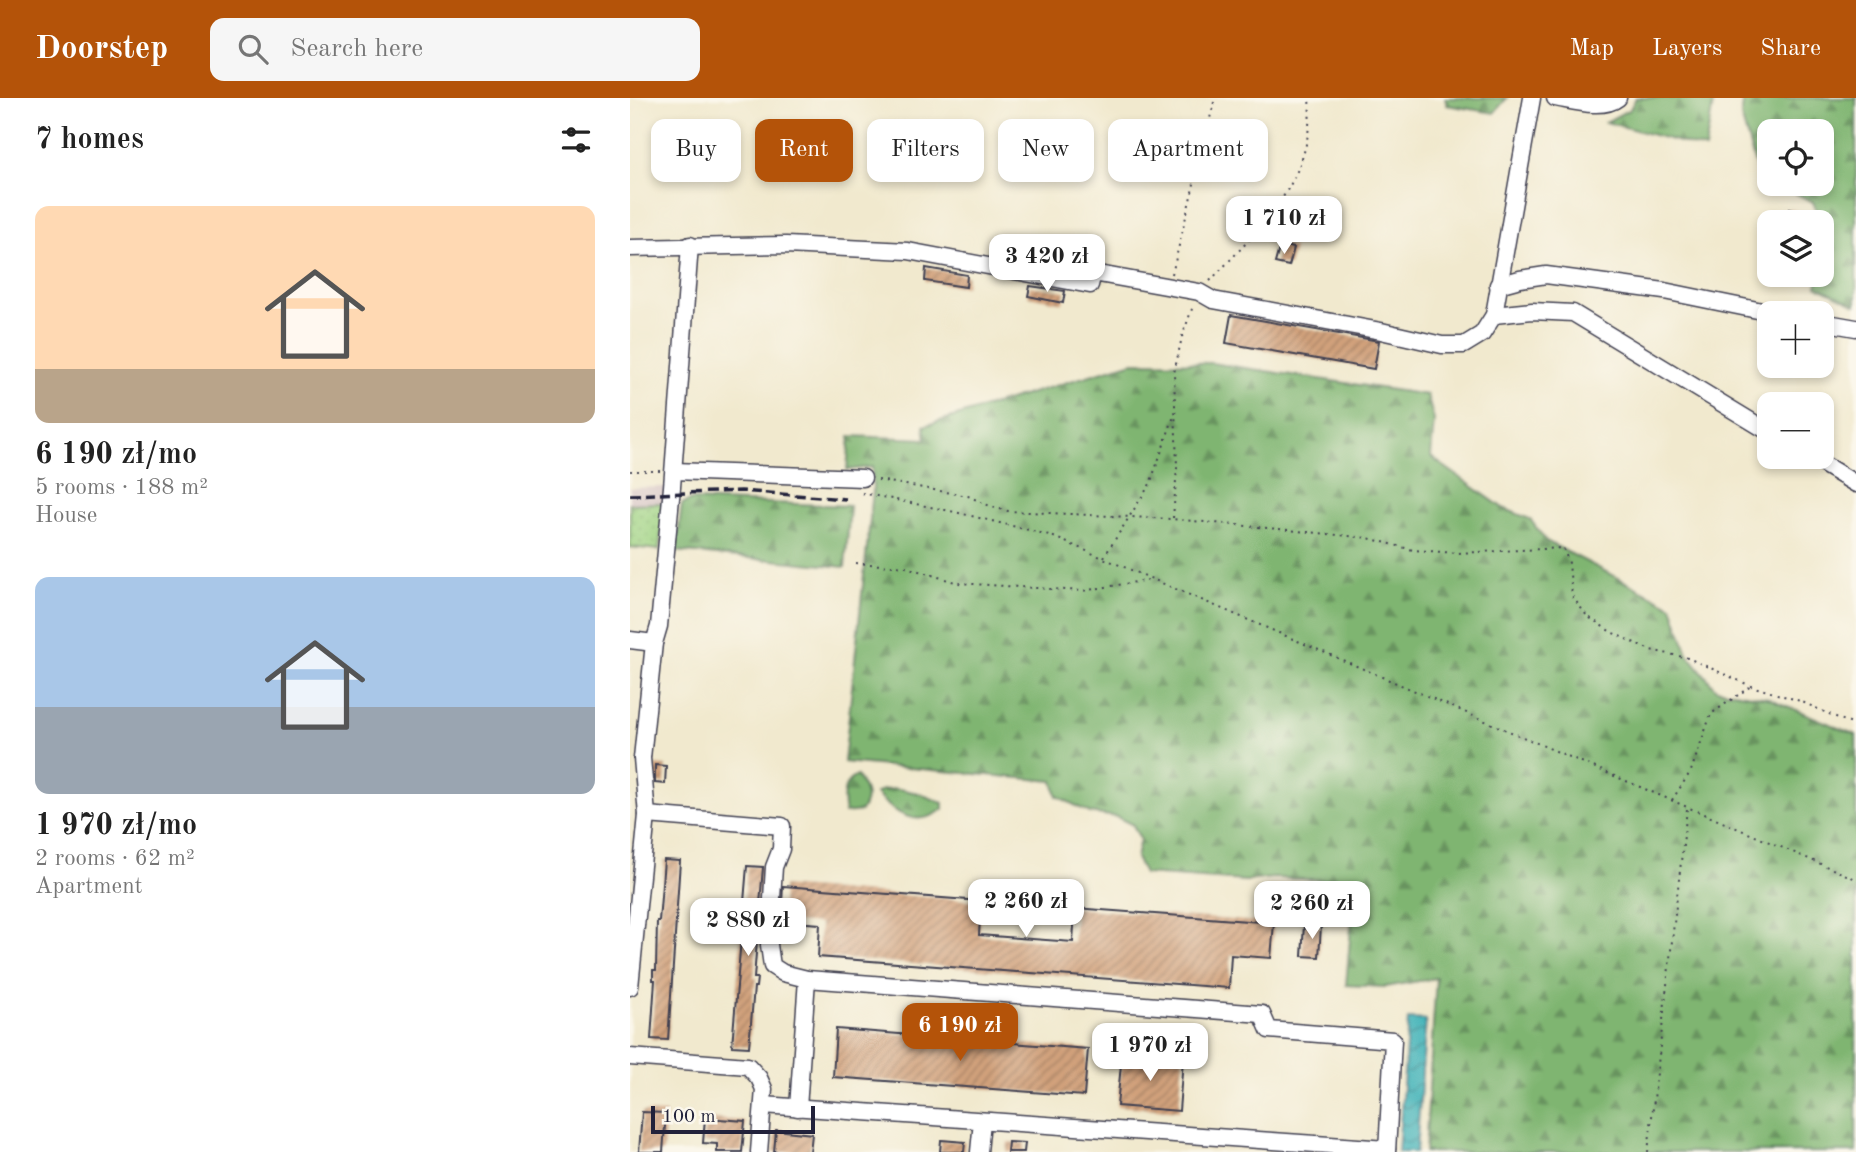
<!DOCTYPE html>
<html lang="en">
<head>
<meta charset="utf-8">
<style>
  :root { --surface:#fff; --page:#f6f6f6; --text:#222; --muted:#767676; --accent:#b45309 }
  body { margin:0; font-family:"Old Standard TT",serif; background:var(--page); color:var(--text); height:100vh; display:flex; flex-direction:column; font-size:26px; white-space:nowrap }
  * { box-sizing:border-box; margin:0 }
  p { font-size:23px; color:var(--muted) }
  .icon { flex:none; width:38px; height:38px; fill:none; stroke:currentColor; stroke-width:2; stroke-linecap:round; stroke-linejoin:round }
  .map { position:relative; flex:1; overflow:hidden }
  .sheet { display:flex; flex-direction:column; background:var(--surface); width:630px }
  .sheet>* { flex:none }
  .top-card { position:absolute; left:21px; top:21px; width:665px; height:63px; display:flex; gap:14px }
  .tools { position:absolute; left:1127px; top:21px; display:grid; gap:14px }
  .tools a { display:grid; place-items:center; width:77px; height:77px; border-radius:14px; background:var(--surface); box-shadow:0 4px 10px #0003; font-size:35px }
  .scale { position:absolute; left:21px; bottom:18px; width:164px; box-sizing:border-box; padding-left:7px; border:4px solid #22223b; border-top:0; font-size:19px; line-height:24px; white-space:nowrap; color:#22223b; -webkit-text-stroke:5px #fbf7ec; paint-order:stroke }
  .price { position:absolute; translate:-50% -60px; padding:0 16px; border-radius:14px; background:#fff; color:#222; font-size:23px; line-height:46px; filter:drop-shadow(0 2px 4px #0008) }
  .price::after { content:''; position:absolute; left:50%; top:42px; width:21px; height:16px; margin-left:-10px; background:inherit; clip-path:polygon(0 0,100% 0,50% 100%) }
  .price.current { background:var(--accent); color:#fff }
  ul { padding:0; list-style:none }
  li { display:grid; align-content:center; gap:14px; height:371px; padding:0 35px }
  li span { display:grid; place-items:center; height:217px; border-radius:14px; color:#555 }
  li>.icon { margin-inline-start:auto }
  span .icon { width:126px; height:126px; fill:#fffc; stroke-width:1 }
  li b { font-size:30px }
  h2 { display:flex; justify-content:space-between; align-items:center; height:84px; padding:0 35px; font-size:30px }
  .tag { padding:0 24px; border-radius:14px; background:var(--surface); box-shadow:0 4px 10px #0003; font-size:24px; line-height:63px }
  .tag.current { background:var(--accent); color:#fff }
  header { display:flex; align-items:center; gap:42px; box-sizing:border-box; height:98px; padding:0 35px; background:var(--accent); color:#fff }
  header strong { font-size:33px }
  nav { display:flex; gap:38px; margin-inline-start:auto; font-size:24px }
  .search { width:490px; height:63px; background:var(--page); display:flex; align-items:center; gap:18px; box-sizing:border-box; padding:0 24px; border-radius:14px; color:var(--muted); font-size:26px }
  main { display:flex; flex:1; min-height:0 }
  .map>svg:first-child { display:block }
  .railway { fill:#d2bfc0 }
  .grass { fill:url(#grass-dots); stroke:#607a5f; stroke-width:2 }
  .forest { fill:url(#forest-firs); stroke:#506c56; stroke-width:2 }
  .water { fill:url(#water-waves); stroke:#326a7a; stroke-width:2 }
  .building { fill:url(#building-hatch) }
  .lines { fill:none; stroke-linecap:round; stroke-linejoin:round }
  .minor-casing { stroke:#414051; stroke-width:19 }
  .path { stroke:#414051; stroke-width:2; stroke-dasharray:2 5; stroke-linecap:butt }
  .minor { stroke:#fff; stroke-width:16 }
  .rail { stroke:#22223b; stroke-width:3.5; stroke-dasharray:10 5; stroke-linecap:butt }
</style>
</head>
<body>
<header>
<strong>Doorstep</strong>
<div class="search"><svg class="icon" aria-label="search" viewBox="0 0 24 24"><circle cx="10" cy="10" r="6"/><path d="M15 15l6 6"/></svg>Search here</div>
<nav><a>Map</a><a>Layers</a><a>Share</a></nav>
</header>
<main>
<section class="sheet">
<h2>7 homes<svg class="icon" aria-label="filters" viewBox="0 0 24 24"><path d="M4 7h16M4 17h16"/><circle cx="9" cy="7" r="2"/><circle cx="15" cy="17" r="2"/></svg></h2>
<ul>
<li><span style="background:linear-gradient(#ffd9b3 75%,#b9a48a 0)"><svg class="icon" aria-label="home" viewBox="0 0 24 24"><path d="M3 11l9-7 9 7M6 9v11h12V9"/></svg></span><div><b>6 190 zł/mo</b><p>5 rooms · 188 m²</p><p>House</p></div></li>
<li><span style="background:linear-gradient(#a9c7e8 60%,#9aa5b1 0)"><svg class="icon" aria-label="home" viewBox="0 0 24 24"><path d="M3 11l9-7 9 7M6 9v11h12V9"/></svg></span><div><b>1 970 zł/mo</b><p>2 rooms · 62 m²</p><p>Apartment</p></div></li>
</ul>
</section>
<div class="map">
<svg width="1226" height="1054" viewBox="0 0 1226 1054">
  <defs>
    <pattern id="grass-dots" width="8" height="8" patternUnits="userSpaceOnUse" patternTransform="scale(1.75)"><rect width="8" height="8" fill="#9fd383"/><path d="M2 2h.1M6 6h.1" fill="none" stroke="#89b572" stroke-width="1.8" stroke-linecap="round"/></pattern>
    <pattern id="forest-firs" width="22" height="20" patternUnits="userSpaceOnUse" patternTransform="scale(1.75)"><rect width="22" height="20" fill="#7fb571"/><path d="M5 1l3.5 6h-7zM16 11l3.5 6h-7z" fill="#68935e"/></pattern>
    <pattern id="water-waves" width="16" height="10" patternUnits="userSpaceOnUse" patternTransform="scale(1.75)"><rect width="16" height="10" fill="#41b2b8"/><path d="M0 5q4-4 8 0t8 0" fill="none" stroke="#369097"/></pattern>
    <pattern id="building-hatch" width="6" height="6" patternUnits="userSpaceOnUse" patternTransform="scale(1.75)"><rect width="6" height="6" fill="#d1a17b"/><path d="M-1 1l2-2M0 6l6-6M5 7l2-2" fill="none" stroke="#a98366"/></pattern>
  </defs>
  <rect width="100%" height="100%" fill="#fbf7ec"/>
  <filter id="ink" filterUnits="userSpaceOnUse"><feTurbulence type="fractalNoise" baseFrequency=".0143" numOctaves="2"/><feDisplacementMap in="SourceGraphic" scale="14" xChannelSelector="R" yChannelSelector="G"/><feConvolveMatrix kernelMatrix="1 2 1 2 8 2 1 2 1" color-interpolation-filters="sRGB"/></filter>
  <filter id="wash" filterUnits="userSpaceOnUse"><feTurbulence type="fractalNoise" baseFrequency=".00686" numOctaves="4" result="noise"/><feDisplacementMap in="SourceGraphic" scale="28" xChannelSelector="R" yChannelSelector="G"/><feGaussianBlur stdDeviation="1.57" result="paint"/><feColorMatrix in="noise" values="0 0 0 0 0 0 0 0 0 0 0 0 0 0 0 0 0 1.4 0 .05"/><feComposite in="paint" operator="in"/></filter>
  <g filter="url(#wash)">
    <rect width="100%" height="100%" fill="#f1e9ce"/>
    <path class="railway" d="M36 389 35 405 0 406V390Z"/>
    <path class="grass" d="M35 405 29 452 0 449V406Z"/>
    <g class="forest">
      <path d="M815 0H877L864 15 817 7Z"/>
      <path d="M1006 0H1084L1075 51 976 24 1000 11Z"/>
      <path d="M1114 0H1226V207L1187 188 1200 143 1183 104 1147 86H1192V33H1139V82L1128 76 1111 18Z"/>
      <path d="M503 264 581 265 797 297 804 322 801 359 873 410 900 421 916 443 1042 508 1058 556 1086 591 1138 600 1226 637V1054H795L806 880 755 889 716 887 725 783 644 780 616 783 514 776 506 760 510 741 503 727 487 719 460 715 427 698 423 683 214 664 243 393 242 369 217 372 220 338 296 341 294 328Z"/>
      <path d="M61 402 220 408 215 469 46 453 52 406Z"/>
      <path d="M227 678C235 691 240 700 231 713L215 715C212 700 212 683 227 678Z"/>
      <path d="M269 691 288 695 313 705V711C288 731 265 716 246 696L252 692Z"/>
    </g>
    <path class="water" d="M778 921 796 922 786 1054H768Z"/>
    <g id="blocks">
      <g class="building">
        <path d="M1160 111 1196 122V124L1156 122Z"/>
        <path d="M650 147 664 150 659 168 645 165Z"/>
        <path d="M296 170 337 177 336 189 295 183Z"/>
        <path d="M400 188 435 193 433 205 398 198Z"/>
        <path d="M601 217 749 243 744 271 596 245Z"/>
        <path d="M25 667 36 668 35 686 25 685Z"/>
        <path d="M34 762 50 763 38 942 21 941 25 882H23V872H26L27 823H29Z"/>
        <path d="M117 768 133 769 124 880H127L126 889H124L119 949 102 948Z"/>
        <path d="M153 788 351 803 349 837 443 844 445 810 644 825 641 860 601 857 599 890 188 859 190 826 151 823Z"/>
        <path d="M674 827 691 828 689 859 672 858Z"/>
        <path d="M206 931 458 951 454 998 203 979Z"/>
        <path d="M492 956 553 961 549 1013 487 1008Z"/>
        <path d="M12 1014 36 1015 33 1054H9Z"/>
        <path d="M75 1020 115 1023 112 1054H87V1046L73 1045Z"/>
        <path d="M146 1032 182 1036 180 1054H144Z"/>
        <path d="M311 1042 335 1044 334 1054H310Z"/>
        <path d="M378 1044 395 1045 394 1054H377Z"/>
      </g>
    </g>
  </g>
  <g filter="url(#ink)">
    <use href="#blocks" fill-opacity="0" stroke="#414051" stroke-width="2"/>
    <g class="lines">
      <g class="minor-casing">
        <g id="minor">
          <path d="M925 0C943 3 973 12 988 0"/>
          <path d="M0 150 156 147 278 153 460 187 463 175 569 194 583 202 751 233 812 247H834L852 236 864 217 902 0"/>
          <path d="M868 187 890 181 916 177 1034 193 1142 215"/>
          <path d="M864 217 902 213 943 215 1139 334"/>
          <path d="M1192 224 1226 230"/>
          <path d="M1181 359 1226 386"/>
          <path d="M44 373 233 380"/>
          <path d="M0 542 24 545"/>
          <path d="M17 717 152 728 151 751 144 769 139 847 142 868 153 875 177 881 632 916 639 932 763 942 757 1054"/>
          <path d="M0 889 17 717 12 660 24 545 29 528 42 389 60 147"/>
          <path d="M0 959 118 968 129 980 134 991 129 1054"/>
          <path d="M133 1007 757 1051"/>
          <path d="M168 1010 177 881"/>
          <path d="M349 1054 352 1023"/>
        </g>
      </g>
      <g class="path">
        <path d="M542 176 585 0"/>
        <path d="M580 183C631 129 686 81 679 0"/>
        <path d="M0 373H30"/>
        <path d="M248 382 338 398 362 409 378 413 542 421 638 430 738 440 783 452 828 455 933 450 939 465 942 498 957 518 981 534 1020 552 1058 560 1121 588 1170 603 1226 628"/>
        <path d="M232 395 325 414 419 437 1226 781"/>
        <path d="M543 420 547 370 544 275 552 239 563 208"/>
        <path d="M474 459 520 386 544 318"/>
        <path d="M226 465 276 469 328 485 452 493 518 482"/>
        <path d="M1042 702 1061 673 1081 616 1121 588"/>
        <path d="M1018 1054 1057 711"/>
      </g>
      <use href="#minor" class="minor"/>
      <path class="rail" d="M0 397 111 393 216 401"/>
    </g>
  </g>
</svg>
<div class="tools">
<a><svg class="icon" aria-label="locate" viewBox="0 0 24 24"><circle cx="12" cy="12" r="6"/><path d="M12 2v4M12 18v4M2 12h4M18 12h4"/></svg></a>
<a><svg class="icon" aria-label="layers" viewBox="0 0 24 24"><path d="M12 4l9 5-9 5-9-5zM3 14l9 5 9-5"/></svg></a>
<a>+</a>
<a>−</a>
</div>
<div class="scale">100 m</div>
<b class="price" style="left:654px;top:158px">1 710 zł</b>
<b class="price" style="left:417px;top:196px">3 420 zł</b>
<b class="price" style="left:396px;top:841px">2 260 zł</b>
<b class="price" style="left:682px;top:843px">2 260 zł</b>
<b class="price" style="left:118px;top:860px">2 880 zł</b>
<b class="price current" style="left:330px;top:965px">6 190 zł</b>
<b class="price" style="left:520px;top:985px">1 970 zł</b>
<div class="top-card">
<a class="tag">Buy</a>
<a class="tag current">Rent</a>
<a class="tag">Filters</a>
<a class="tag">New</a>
<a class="tag">Apartment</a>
</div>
</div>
</main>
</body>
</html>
